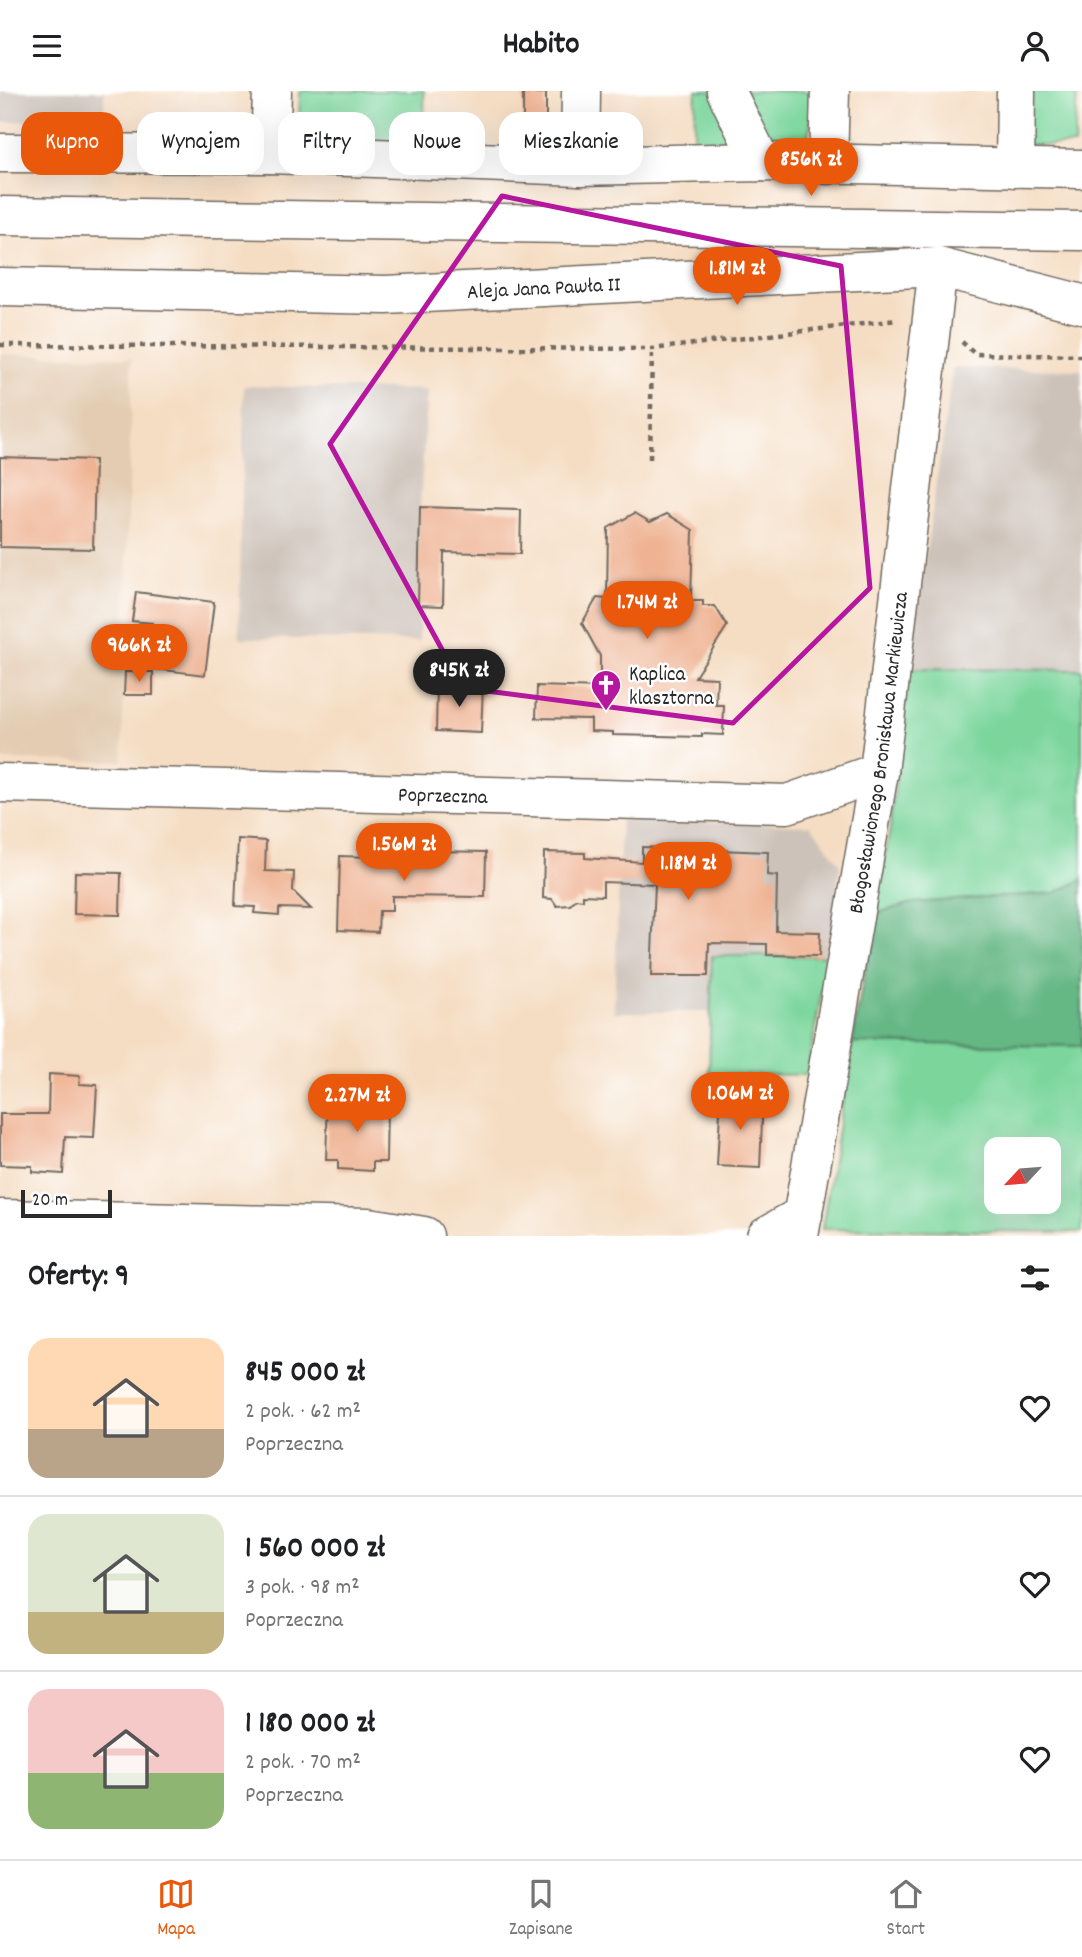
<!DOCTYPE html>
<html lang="pl">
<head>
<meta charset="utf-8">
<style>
  :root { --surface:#fff; --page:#f2f2f2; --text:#202124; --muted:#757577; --line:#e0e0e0; --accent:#ea580c }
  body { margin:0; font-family:Dekko,sans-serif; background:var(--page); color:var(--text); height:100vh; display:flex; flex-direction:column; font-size:26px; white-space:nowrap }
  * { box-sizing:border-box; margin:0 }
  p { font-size:23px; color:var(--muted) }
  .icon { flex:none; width:38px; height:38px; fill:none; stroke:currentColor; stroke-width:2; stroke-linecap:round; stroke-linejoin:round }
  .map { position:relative; height:1145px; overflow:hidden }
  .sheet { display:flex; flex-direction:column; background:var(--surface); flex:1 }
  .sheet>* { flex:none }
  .guide { position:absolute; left:21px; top:21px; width:700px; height:63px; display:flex; gap:14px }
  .needle { width:46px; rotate:244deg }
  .buttons { position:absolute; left:984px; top:1046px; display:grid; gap:14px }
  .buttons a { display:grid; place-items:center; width:77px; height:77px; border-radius:14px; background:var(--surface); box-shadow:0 7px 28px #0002; font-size:35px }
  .scale { position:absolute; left:21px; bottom:18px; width:91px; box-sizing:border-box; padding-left:7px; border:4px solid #2b2b2b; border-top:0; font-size:19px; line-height:24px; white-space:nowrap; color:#2b2b2b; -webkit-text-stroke:5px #fff; paint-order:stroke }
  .price { position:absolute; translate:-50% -60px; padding:0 16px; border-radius:24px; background:var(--accent); color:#fff; font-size:23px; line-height:46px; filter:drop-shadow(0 2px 4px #0008) }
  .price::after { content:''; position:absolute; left:50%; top:42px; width:21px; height:16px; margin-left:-10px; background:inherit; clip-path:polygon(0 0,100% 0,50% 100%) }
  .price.on { background:#222; color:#fff }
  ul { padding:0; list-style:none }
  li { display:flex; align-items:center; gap:21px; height:175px; padding:0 28px }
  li+li { border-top:2px solid var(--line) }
  li span { display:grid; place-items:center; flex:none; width:196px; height:140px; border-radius:21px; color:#555 }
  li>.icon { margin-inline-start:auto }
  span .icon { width:84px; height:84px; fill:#fffc; stroke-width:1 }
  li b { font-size:30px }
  h2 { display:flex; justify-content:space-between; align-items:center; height:84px; padding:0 28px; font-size:30px }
  .chip { padding:0 24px; border-radius:21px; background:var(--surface); box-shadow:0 7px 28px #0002; font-size:24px; line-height:63px }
  .chip.on { background:var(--accent); color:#fff }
  header { display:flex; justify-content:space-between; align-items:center; height:91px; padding:0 28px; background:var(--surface); font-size:32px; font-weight:700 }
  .tabs { display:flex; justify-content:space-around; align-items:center; height:98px; border-top:2px solid var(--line); background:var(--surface); font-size:19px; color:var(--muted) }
  .tabs a { display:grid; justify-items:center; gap:4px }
  .tabs .on { color:var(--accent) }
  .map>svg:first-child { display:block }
  .built { fill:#e3ccb2 }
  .industrial { fill:#cdc2b9 }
  .green { fill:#7cd69c; stroke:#548064; stroke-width:2; fill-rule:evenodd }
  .forest { fill:#65b784; stroke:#487158; stroke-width:2 }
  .building { fill:#efb393 }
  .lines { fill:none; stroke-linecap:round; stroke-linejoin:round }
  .minor-casing { stroke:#726960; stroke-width:41 }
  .major-casing { stroke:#726960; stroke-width:41 }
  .path { stroke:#726960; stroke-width:4.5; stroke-dasharray:5 5; stroke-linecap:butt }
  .minor { stroke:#fff; stroke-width:38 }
  .major { stroke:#fff; stroke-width:38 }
  .marked { fill:none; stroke:#b5179e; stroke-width:5; stroke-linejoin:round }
  .labels { text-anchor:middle; stroke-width:5; stroke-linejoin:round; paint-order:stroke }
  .street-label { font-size:21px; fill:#2b2b2b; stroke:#fff }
  .poi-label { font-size:21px; fill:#2b2b2b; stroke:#fff; text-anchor:start }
</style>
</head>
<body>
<header><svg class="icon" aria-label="menu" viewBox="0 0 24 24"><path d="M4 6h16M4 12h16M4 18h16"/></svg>Habito<svg class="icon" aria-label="person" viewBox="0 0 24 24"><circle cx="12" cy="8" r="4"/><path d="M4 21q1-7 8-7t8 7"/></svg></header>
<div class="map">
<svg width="1082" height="1145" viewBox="0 0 1082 1145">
  <rect width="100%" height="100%" fill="#fff"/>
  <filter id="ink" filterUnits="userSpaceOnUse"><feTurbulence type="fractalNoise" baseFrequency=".0143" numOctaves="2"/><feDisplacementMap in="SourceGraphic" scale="14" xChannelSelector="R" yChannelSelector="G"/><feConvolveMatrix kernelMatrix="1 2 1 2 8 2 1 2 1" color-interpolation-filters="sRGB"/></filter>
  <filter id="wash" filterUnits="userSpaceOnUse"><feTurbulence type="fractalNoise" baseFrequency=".00686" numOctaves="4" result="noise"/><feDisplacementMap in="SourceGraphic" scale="28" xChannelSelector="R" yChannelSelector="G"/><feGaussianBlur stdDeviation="1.57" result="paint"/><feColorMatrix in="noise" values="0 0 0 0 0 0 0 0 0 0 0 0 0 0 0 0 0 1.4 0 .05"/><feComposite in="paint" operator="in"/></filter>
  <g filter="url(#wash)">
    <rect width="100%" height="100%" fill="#f5ddc3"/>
    <path class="built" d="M0 263 132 267 122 670 0 669Z"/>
    <g class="industrial">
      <path d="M0 0H104V28L0 31Z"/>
      <path d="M953 277 1082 279V579L909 578Z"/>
      <path d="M244 295 427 299 420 416 419 550 239 547Z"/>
      <path d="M621 729 811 734 840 773 828 865H713L711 921H614Z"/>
    </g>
    <g class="green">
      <path d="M300 0H424L425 54 308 49 299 35Z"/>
      <path d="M696 0H715L735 56 693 60Z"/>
      <path d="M737 0H819L807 47 799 57 775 62Z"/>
      <path d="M1026 0H1077L1074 54H1025Z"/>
      <path d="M909 578 1082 579V789L1055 802 912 812 875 823 890 738Z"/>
      <path d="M712 865H828L807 984 709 983Z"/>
      <path d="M852 952 1082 955V1141L822 1138ZM996 1059H1048V1111H996Z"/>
    </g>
    <path class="forest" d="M1082 789V955L852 952 875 823 912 812 1055 802Z"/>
    <g id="blocks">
      <g class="building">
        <path d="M523 2H546V52L523 51Z"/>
        <path d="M0 366 95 369 93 458 0 456Z"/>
        <path d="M420 416 521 419 520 463 444 461 443 515 418 514Z"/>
        <path d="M635 422 650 431 667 423 693 439 691 510H703V515H715L727 535 695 586 717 587 716 614H724L723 644 702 643V646L613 644V641L591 640V628L536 627 537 595 600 597V565L582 532 597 507 607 508 608 437Z"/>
        <path d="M136 501 214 511 205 584 146 577 152 532 132 530Z"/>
        <path d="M125 581H153V604H124Z"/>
        <path d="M437 595 483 596 481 642 436 640Z"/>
        <path d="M238 748 266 750 265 780 294 781 293 800 311 818 279 817V824L254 822 255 816 235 815Z"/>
        <path d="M642 756 768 761 767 784 777 785 776 840 820 841 819 865 767 864V853L709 852 708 885H651L655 793 603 791V805L583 804V809L576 808 570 814 557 815 552 808 543 807 544 761 585 762V767L642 771Z"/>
        <path d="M434 760 486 761 485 806 392 805V820H379L378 841 338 839 340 765 434 768Z"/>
        <path d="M75 781 121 782 120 824 74 823Z"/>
        <path d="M49 983 80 985 79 993 97 994 94 1047 65 1046 63 1083 32 1081V1075L0 1074V1023H48Z"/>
        <path d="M721 1004 763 1006 760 1077 717 1075Z"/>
        <path d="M328 1009 387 1012 386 1071H373V1080L338 1078V1069H326Z"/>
      </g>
    </g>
  </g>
  <g filter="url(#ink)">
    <use href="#blocks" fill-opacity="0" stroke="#726960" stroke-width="2"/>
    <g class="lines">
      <g class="minor-casing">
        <g id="minor">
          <path d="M726 0 761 71"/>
          <path d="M0 62 270 63 580 75 761 71 1082 78"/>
          <path d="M270 63 272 0"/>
          <path d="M828 74 830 0"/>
          <path d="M580 75 581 0"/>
          <path d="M1015 77 1016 0"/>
          <path id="s1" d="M0 692 787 713 879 681"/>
          <path d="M0 1128 368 1136 424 1145"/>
          <path d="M766 1145 803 1124"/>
          <path id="s2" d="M799 1145 879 681 938 176"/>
        </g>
      </g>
      <g class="major-casing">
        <g id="major">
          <path d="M0 125 1082 140"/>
          <path id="s3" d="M0 196 386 204 938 176 1082 213"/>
        </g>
      </g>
      <g class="path">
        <path d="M962 251 975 263 1082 265"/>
        <path d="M0 254 652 258 897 229"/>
        <path d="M650 368 652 258"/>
      </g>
      <use href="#minor" class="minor"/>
      <use href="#major" class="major"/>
    </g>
  </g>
  <path class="marked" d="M502 105 841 175 870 497 733 632 463 597 330 353Z"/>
  <defs>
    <g id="church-pin" transform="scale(1.575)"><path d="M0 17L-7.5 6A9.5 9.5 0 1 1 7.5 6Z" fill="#b5179e" stroke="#fff"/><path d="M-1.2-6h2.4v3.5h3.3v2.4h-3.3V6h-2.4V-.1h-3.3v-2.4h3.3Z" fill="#fff"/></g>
  </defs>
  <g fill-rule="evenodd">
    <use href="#church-pin" x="606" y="594"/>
  </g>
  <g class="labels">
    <g class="street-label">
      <text dy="7" stroke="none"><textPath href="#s3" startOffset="544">Aleja Jana Pawła II</textPath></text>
      <text dy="7" stroke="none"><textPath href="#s2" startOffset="490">Błogosławionego Bronisława Markiewicza</textPath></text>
      <text dy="7" stroke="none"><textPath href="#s1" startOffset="443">Poprzeczna</textPath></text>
    </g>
    <g class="poi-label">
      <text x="629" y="589">Kaplica<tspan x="629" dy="24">klasztorna</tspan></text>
    </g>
  </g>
</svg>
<div class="buttons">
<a><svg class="needle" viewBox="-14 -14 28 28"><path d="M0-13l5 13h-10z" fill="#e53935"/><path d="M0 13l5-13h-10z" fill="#757577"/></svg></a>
</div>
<div class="scale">20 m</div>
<b class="price" style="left:811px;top:107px">856K zł</b>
<b class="price" style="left:737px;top:216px">1.81M zł</b>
<b class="price" style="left:647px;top:550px">1.74M zł</b>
<b class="price" style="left:139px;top:593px">966K zł</b>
<b class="price on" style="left:459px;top:618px">845K zł</b>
<b class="price" style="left:404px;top:792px">1.56M zł</b>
<b class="price" style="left:688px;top:811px">1.18M zł</b>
<b class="price" style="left:740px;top:1041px">1.06M zł</b>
<b class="price" style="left:357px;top:1043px">2.27M zł</b>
<div class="guide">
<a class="chip on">Kupno</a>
<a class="chip">Wynajem</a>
<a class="chip">Filtry</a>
<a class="chip">Nowe</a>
<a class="chip">Mieszkanie</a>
</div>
</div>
<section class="sheet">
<h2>Oferty: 9<svg class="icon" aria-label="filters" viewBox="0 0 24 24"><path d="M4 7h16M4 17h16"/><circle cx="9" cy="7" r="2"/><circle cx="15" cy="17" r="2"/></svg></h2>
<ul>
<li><span style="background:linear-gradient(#ffd9b3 65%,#b9a48a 0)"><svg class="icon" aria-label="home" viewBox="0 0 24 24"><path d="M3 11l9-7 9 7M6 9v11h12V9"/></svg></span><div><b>845 000 zł</b><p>2 pok. · 62 m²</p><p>Poprzeczna</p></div><svg class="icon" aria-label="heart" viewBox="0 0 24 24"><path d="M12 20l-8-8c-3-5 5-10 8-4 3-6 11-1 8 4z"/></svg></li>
<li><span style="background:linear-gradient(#dfe7d0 70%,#c2b280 0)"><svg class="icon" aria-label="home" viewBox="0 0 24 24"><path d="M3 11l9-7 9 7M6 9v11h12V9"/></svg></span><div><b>1 560 000 zł</b><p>3 pok. · 98 m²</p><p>Poprzeczna</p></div><svg class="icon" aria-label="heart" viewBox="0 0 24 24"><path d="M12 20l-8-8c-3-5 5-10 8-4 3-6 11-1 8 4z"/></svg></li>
<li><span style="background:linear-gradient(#f6c9c9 60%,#8fb573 0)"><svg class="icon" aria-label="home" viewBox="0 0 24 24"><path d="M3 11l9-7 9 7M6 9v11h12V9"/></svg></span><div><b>1 180 000 zł</b><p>2 pok. · 70 m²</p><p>Poprzeczna</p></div><svg class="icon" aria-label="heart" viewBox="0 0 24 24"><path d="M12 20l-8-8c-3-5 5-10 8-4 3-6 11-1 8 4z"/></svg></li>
</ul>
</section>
<nav class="tabs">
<a class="on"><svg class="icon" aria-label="map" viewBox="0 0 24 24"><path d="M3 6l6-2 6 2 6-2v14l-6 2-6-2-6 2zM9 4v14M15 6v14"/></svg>Mapa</a>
<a><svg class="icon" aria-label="saved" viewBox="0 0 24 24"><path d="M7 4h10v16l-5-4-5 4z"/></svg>Zapisane</a>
<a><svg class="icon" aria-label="home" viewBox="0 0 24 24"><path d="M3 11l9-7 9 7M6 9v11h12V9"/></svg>Start</a>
</nav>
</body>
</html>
